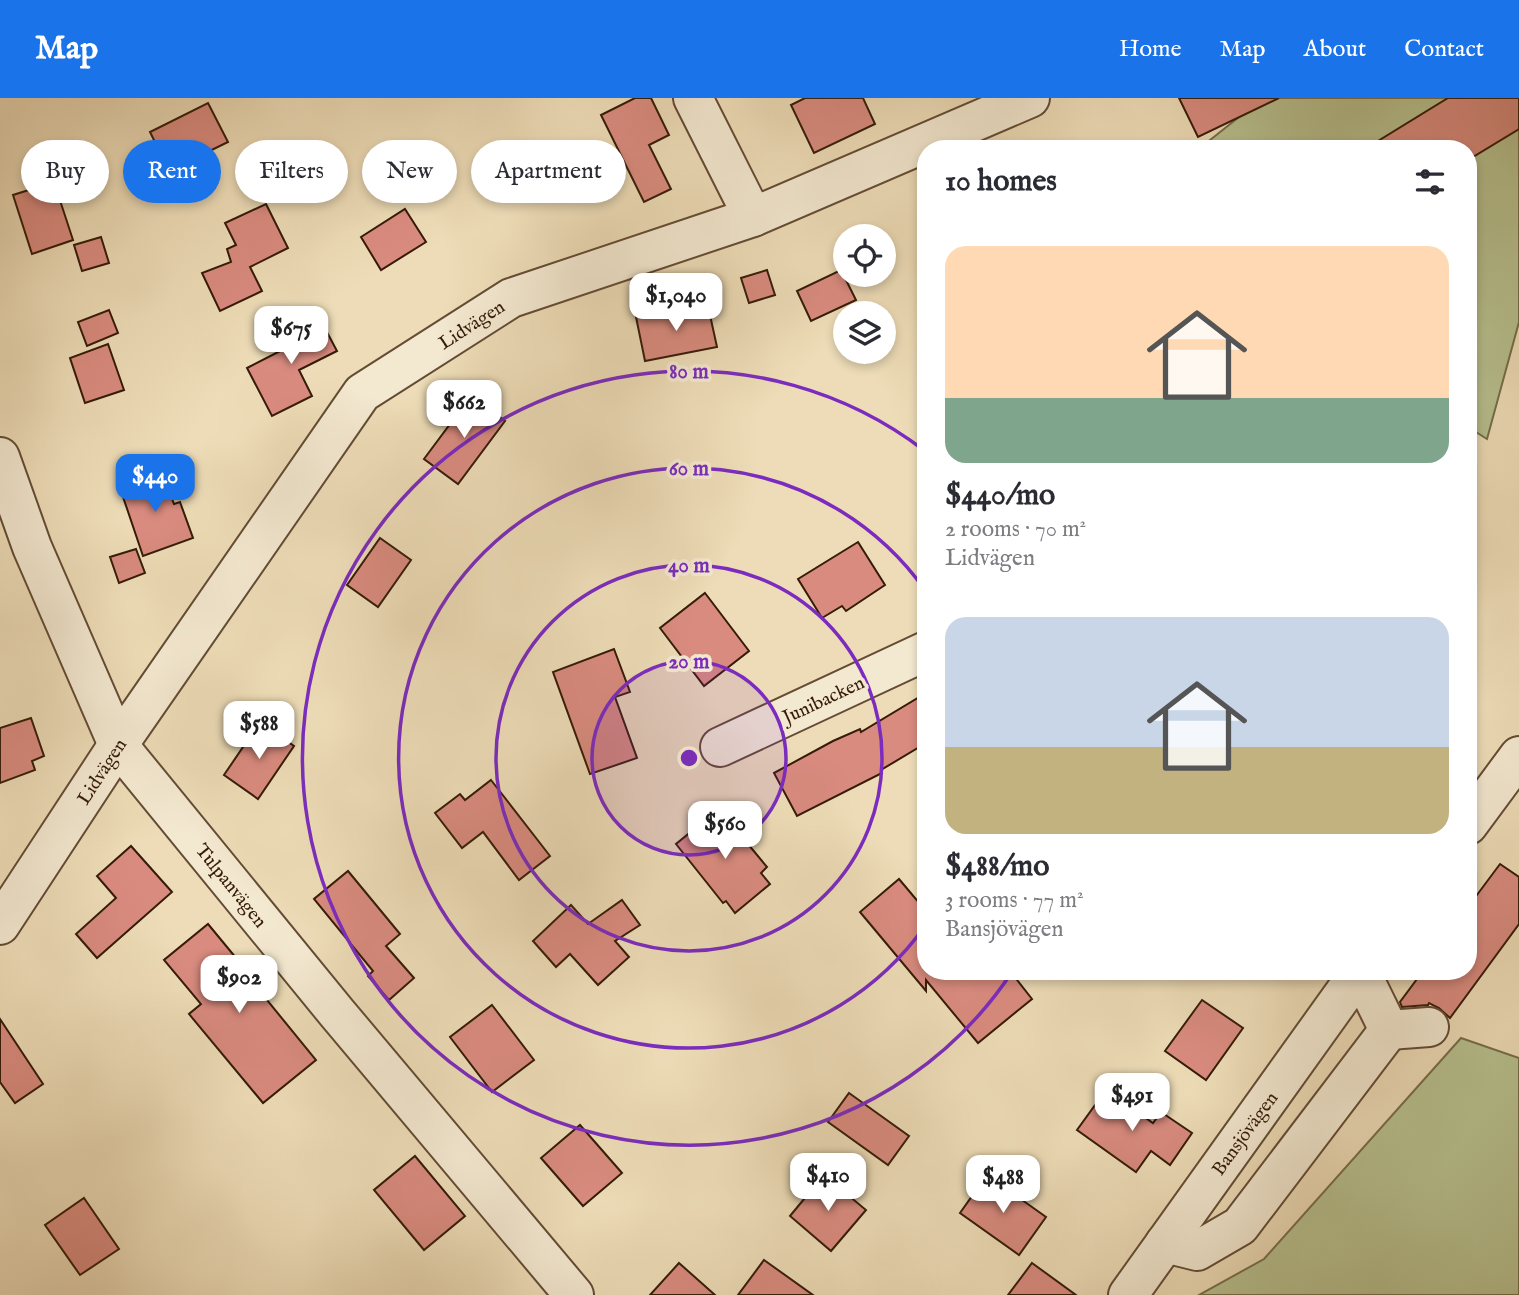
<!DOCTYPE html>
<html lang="en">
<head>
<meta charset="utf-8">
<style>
  :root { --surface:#fff; --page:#f7f7f7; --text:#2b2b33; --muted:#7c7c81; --accent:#1a73e8 }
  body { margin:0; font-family:"IM FELL English",serif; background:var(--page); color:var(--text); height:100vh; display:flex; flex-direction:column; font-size:26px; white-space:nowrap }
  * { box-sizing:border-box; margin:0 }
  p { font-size:23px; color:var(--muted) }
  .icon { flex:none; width:38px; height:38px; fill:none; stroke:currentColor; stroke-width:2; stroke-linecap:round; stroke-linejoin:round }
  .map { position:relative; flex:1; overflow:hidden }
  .side { position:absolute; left:917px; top:42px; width:560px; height:840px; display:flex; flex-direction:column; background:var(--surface); border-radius:28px; box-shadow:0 4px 10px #0003 }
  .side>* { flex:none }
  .guide { position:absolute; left:21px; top:42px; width:665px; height:63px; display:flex; gap:14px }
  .fabs { position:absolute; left:833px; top:126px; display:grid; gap:14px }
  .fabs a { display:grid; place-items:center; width:63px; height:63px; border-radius:50%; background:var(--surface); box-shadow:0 4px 10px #0003; font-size:35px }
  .price { position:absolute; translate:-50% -60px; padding:0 16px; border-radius:14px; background:#fff; color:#222; font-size:23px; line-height:46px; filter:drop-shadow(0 2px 4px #0008) }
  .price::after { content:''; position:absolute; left:50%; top:42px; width:21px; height:16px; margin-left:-10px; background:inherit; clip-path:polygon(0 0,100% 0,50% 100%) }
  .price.active { background:var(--accent); color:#fff }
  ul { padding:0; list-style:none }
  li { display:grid; align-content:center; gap:14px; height:371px; padding:0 28px }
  li span { display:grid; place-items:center; height:217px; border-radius:21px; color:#555 }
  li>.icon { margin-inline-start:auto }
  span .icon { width:126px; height:126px; fill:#fffc; stroke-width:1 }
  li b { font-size:30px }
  h2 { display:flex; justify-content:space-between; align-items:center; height:84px; padding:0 28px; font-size:30px }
  .tag { padding:0 24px; border-radius:32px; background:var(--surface); box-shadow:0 4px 10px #0003; font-size:24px; line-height:63px }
  .tag.active { background:var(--accent); color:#fff }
  header { display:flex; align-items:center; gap:42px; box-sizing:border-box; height:98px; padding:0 35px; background:var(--accent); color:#fff }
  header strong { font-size:33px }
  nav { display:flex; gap:38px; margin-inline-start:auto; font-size:24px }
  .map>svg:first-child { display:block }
  .green { fill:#b7c08f; stroke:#766e4c; stroke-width:2 }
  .building { fill:#d98b7f; stroke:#351b08; stroke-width:2 }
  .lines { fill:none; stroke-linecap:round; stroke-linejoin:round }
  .minor-casing { stroke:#634b34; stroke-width:42 }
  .minor { stroke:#f3e8d0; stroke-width:38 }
  .ring { fill:none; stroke:#7b2cbf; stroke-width:3.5 }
  .labels { text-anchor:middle; stroke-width:7; stroke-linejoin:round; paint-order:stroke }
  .street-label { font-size:19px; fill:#351b08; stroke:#f3e8d0 }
  .centre { fill:#7b2cbf; stroke:#f3e8d0; stroke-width:3.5 }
  .ring-label { font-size:21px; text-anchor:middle; font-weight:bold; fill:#7b2cbf; stroke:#f3e8d0; stroke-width:7; stroke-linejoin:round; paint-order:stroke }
</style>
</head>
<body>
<header>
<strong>Map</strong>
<nav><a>Home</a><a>Map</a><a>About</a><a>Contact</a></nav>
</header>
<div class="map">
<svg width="1519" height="1197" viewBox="0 0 1519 1197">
  <rect width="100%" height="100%" fill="#eddcb7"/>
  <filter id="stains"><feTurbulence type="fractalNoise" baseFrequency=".00286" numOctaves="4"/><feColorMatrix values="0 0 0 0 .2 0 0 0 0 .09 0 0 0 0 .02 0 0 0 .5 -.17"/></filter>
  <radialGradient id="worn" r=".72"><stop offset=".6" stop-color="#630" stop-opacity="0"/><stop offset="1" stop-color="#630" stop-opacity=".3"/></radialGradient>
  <g class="green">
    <path d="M1263 0H1519V224L1487 341 1468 329V51H1204L1205 46Z"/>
    <path d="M1461 940 1519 960V1197H1199L1264 1161Z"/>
  </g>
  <g class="building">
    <path d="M635 0H651L669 37 649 47 671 91 644 104 601 17Z"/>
    <path d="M805 0H863L875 26 814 55 791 7Z"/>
    <path d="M1179 0H1279L1198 39Z"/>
    <path d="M1448 0H1519V31L1468 62V51H1365Z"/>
    <path d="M208 5 228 44 169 73 150 34Z"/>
    <path d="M54 84 73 142 32 156 13 97Z"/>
    <path d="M266 106 288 150 250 169 262 193 220 213 202 175 231 164 227 151 236 147 225 125Z"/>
    <path d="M405 111 426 144 381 172 361 139Z"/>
    <path d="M101 139 109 165 82 173 74 147Z"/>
    <path d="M767 172 775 197 749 205 741 180Z"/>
    <path d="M841 172 856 202 811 223 797 193Z"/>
    <path d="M708 208 717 249 645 263 636 219 679 210 680 214Z"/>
    <path d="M109 212 118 235 87 248 78 224Z"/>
    <path d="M319 219 337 253 299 272 312 298 272 318 247 270 288 249 282 237Z"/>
    <path d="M108 246 124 292 85 305 70 260Z"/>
    <path d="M471 298 505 323 458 386 424 361Z"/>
    <path d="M161 372 174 406 180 404 193 440 143 458 119 387Z"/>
    <path d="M380 440 411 462 378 509 347 487Z"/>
    <path d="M858 444 885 487 846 513 842 508 822 520 798 481Z"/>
    <path d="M136 451 145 475 119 485 110 459Z"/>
    <path d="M705 495 749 553 704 588 660 530Z"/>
    <path d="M614 551 630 594 615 599 637 660 590 676 553 574Z"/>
    <path d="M926 595V645L881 672 882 675 797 718 774 675 833 643 860 631 861 634Z"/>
    <path d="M31 620 44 658 32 663 35 672 0 685V630Z"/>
    <path d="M260 624 294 648 258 701 224 677Z"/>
    <path d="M491 682 550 758 519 782 483 734 462 750 435 715 460 696 465 702Z"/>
    <path d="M719 711 767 769 761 775 770 786 735 815 726 803 723 805 676 746Z"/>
    <path d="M131 748 172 794 97 860 76 836 116 800 97 778Z"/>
    <path d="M1500 766 1519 779V826L1450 920 1439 910 1429 905 1428 907 1402 909 1400 904 1423 873H1468V809Z"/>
    <path d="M348 773 400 836 386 848 414 880 389 902 368 878 373 873 314 801Z"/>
    <path d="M899 781 926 813V873H1010L1032 901 978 945 926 882V893L860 814Z"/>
    <path d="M622 802 640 827 615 843 629 859 598 887 570 856 556 869 533 843 571 807 588 826Z"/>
    <path d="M208 826 260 889 258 891 316 962 263 1005 189 916 201 906 164 862Z"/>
    <path d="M1202 902 1243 930 1206 982 1165 953Z"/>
    <path d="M492 907 534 962 492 994 450 939Z"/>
    <path d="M0 921 43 986 15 1005 0 984Z"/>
    <path d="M1106 992 1153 1025 1161 1014 1192 1035 1170 1067 1151 1053 1136 1074 1077 1032Z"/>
    <path d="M849 995 909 1038 888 1067 828 1024Z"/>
    <path d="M580 1027 622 1075 583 1108 541 1060Z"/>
    <path d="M415 1058 465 1118 424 1152 374 1092Z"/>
    <path d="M824 1077 866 1112 831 1153 790 1118Z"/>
    <path d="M987 1077 1046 1119 1019 1157 960 1115Z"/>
    <path d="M84 1100 119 1151 80 1177 45 1127Z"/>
    <path d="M764 1162 813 1197H738Z"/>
    <path d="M679 1165 715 1197H650Z"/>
    <path d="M1032 1165 1076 1197H1008Z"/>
  </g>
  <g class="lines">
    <g class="minor-casing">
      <g id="minor">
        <path d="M693 0 753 119"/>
        <path d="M0 359 32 449 118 647 337 915 574 1197"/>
        <path d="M720 649 926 553"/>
        <path d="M1468 727 1519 658"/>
        <path d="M0 827 118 647 362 295 511 200 753 119 1030 0"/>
        <path d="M1389 932 1429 929"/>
        <path d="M1165 1145 1197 1153 1240 1128 1389 932 1360 873"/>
        <path d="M1128 1197 1360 873"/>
      </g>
    </g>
    <use href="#minor" class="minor"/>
  </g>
  <circle cx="689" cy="660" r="97" fill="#7b2cbf" fill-opacity=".12"/>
  <g class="ring">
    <circle cx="689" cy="660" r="97"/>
    <circle cx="689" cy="660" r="193"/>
    <path d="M925 828A290 290 0 1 1 925 492"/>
    <path d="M1012 874A387 387 0 1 1 925 353"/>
  </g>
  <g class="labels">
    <g class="street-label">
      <text transform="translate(471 226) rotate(-33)" y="7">Lidvägen</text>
      <text transform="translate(823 601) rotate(-25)" y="7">Junibacken</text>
      <text transform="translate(101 673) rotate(-57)" y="7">Lidvägen</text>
      <text transform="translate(232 787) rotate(51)" y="7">Tulpanvägen</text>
      <text transform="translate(1244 1035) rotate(-54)" y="7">Bansjövägen</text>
    </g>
  </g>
  <circle cx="689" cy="660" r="10" class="centre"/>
  <g class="ring-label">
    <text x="689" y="280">80 m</text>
    <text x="689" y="377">60 m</text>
    <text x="689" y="474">40 m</text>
    <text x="689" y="570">20 m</text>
  </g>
  <rect width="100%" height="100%" filter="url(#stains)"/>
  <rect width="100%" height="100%" fill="url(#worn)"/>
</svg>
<div class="fabs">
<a><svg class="icon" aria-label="locate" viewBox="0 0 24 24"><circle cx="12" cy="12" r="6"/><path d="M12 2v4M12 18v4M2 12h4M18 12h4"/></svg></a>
<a><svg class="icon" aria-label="layers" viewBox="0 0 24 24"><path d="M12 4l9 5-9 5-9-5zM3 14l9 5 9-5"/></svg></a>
</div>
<b class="price" style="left:676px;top:235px">$1,040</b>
<b class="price" style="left:291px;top:268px">$675</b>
<b class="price" style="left:464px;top:342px">$662</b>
<b class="price active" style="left:155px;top:416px">$440</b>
<b class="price" style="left:259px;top:663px">$588</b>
<b class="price" style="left:725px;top:763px">$560</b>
<b class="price" style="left:239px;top:917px">$902</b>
<b class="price" style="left:1132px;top:1035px">$491</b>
<b class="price" style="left:828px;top:1115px">$410</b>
<b class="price" style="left:1003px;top:1117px">$488</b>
<div class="guide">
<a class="tag">Buy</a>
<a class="tag active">Rent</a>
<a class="tag">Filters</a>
<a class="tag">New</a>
<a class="tag">Apartment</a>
</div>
<section class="side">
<h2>10 homes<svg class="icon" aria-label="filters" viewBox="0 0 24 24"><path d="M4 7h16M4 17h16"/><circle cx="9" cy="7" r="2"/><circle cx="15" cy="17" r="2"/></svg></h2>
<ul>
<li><span style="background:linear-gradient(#ffd9b3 70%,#7fa58c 0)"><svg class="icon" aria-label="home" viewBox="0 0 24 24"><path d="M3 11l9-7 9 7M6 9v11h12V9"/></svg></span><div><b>$440/mo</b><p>2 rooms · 70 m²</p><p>Lidvägen</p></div></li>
<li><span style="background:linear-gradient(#c9d6e8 60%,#c2b280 0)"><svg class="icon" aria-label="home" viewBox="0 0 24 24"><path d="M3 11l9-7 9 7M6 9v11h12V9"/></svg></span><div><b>$488/mo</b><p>3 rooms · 77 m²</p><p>Bansjövägen</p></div></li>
</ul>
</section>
</div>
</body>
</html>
